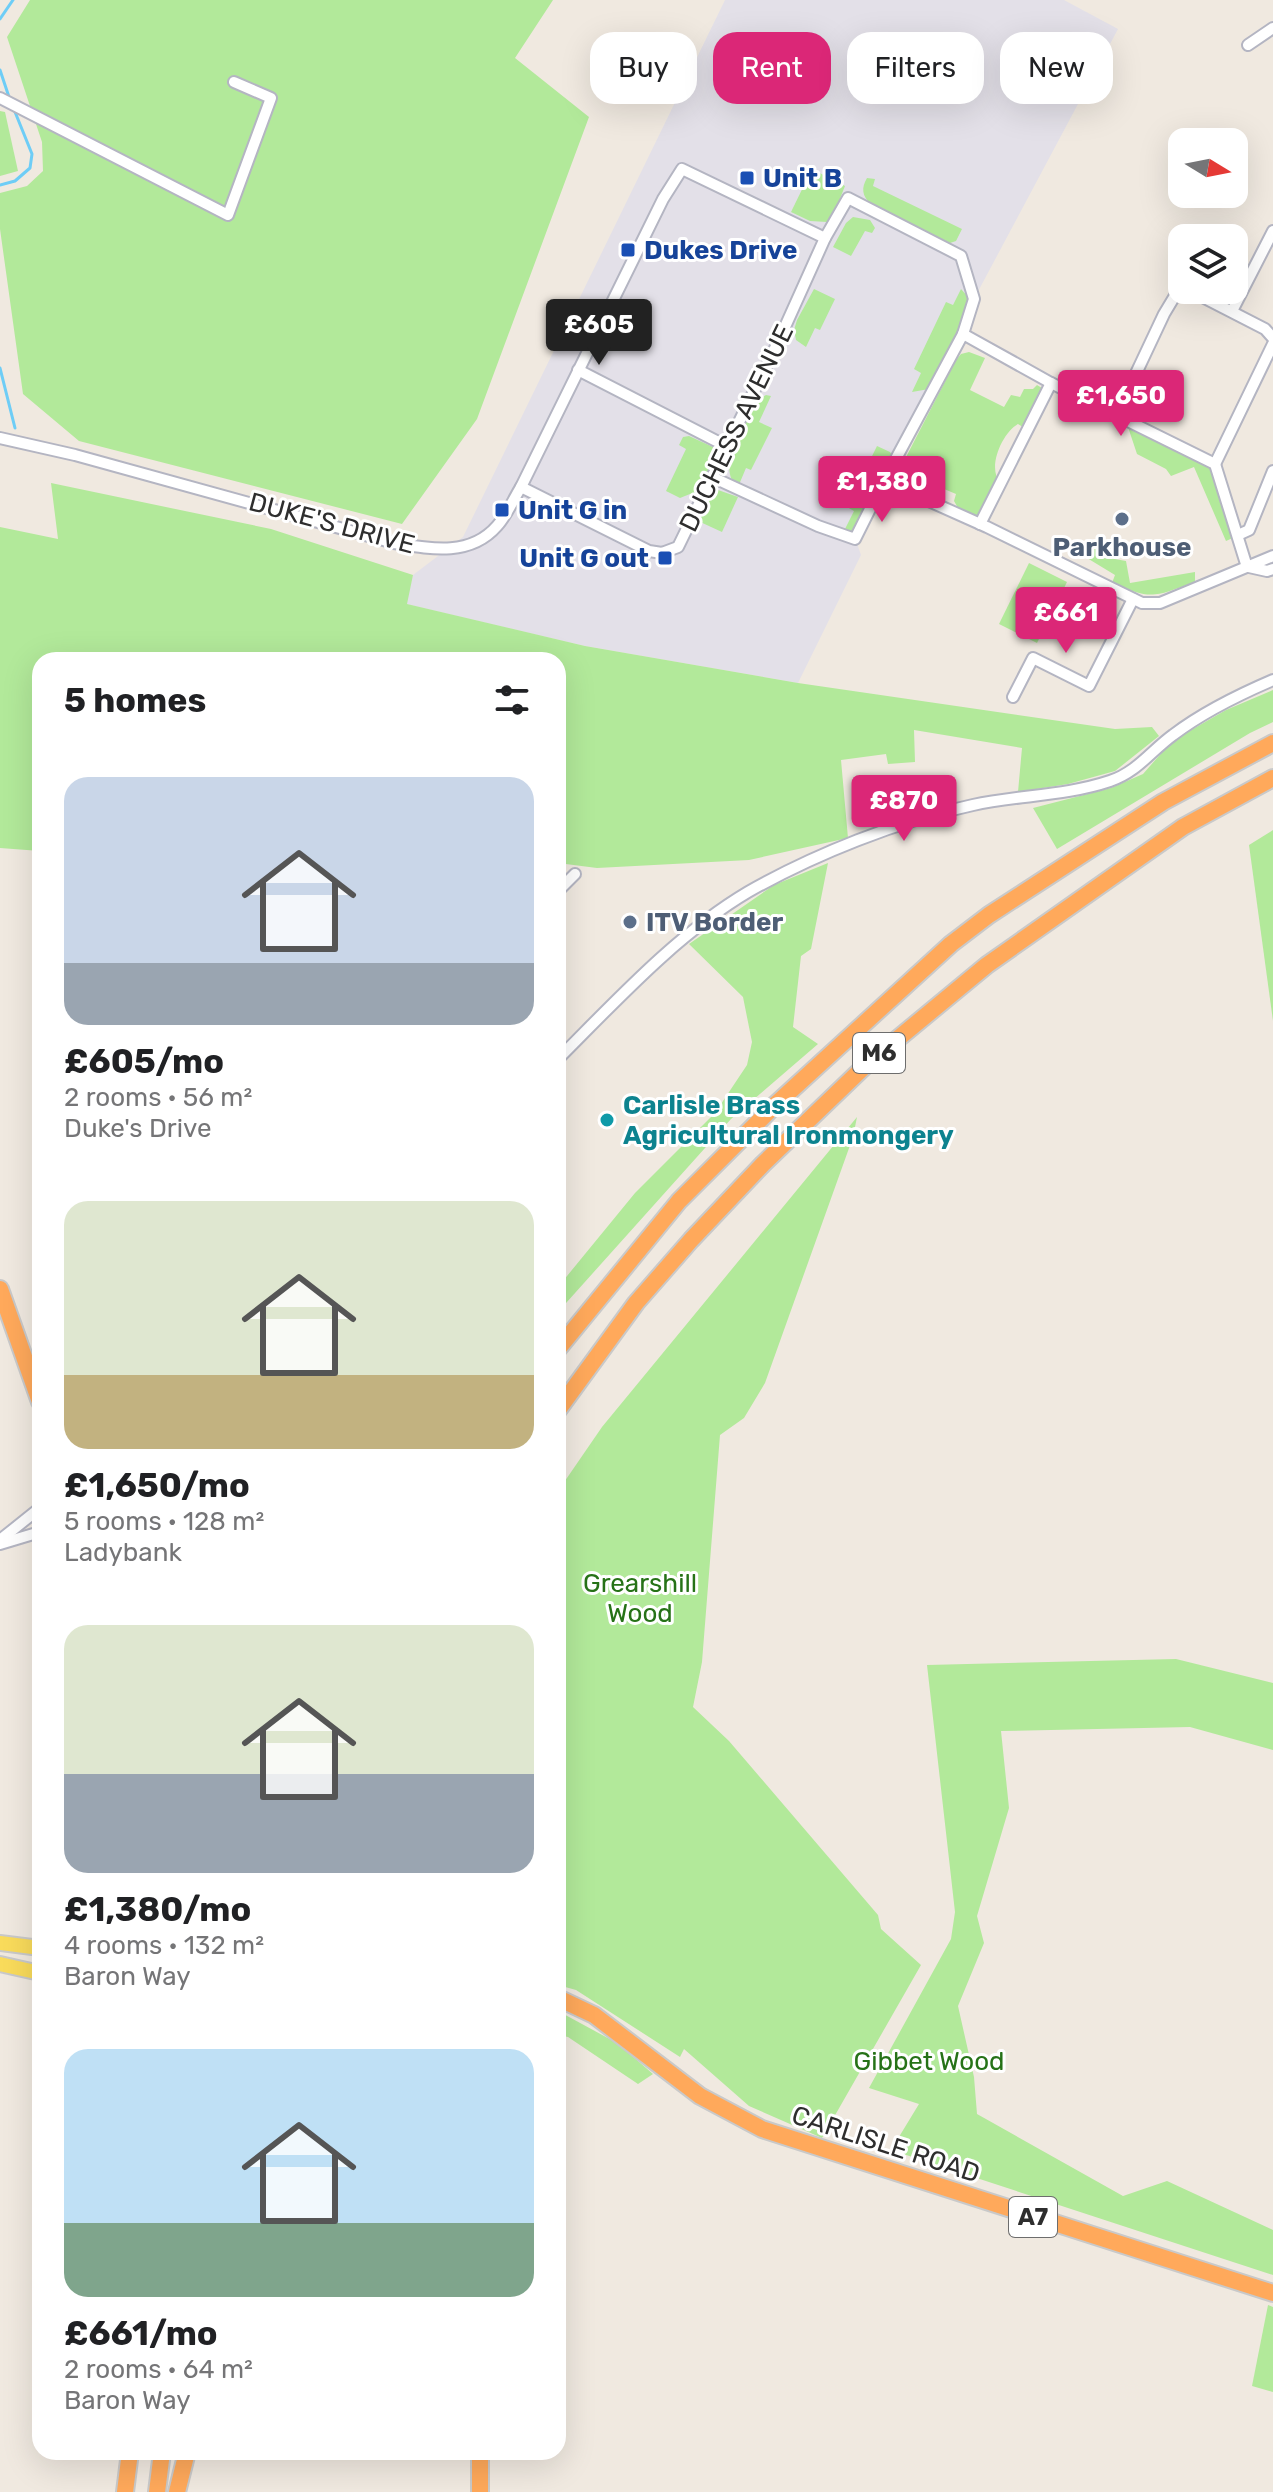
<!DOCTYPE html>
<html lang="en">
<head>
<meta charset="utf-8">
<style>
  :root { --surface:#fff; --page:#f2f2f2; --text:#202124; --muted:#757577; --accent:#db2777 }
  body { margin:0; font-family:Rubik,sans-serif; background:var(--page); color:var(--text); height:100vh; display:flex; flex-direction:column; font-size:30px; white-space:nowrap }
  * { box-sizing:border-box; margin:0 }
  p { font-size:26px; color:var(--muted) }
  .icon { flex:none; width:44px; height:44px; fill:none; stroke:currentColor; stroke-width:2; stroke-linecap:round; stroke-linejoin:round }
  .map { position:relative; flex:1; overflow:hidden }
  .details { position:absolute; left:32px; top:652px; width:534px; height:1808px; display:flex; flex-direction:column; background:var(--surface); border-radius:24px; box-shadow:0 8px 32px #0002 }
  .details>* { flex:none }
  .hud { position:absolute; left:590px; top:32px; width:562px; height:72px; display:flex; gap:16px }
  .needle { width:52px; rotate:100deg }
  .buttons { position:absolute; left:1168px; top:128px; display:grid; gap:16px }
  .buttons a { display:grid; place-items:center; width:80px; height:80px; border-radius:16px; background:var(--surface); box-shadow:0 8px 32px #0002; font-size:40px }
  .price { position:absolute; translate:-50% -68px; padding:0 18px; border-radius:8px; background:var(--accent); color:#fff; font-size:26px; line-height:52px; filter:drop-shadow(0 2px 4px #0008) }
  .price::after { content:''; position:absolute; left:50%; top:48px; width:24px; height:18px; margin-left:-12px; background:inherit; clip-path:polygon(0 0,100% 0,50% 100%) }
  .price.selected { background:#222; color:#fff }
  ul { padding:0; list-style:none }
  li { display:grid; align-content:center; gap:16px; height:424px; padding:0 32px }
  li span { display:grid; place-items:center; height:248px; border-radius:24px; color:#555 }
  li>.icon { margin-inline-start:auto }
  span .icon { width:144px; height:144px; fill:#fffc; stroke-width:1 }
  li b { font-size:34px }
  h2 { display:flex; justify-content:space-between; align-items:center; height:96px; padding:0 32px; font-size:34px }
  .chip { padding:0 28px; border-radius:24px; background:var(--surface); box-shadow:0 8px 32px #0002; font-size:28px; line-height:72px }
  .chip.selected { background:var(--accent); color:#fff }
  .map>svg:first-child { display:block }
  .industrial { fill:#e3e0e8 }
  .green { fill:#b2e99a }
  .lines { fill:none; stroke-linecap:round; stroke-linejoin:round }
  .stream { stroke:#6ecdf6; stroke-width:3 }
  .minor-casing { stroke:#b4b5c2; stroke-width:14 }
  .major-casing { stroke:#c9c9c9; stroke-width:18 }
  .highway-casing { stroke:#c9c9c9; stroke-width:20 }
  .minor { stroke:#fff; stroke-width:10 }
  .major { stroke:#f9db5b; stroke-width:14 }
  .highway { stroke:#ffa95b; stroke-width:16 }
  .transit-dot { fill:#1a4fb4; stroke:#fff; stroke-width:3 }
  .service-dot { fill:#5c6f8a; stroke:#fff; stroke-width:3 }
  .culture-dot { fill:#0f9aa8; stroke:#fff; stroke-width:3 }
  .labels { text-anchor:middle; stroke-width:6; stroke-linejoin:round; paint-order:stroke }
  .shield { fill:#fff; stroke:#6d6d6d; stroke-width:2 }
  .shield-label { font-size:24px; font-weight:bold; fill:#2e2e2e }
  .transit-label { font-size:26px; font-weight:bold; fill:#164399; stroke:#fff; text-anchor:start }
  .street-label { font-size:26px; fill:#2e2e2e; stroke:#fff }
  .service-label { font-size:26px; font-weight:bold; fill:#4e5e75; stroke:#fff }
  .culture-label { font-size:26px; font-weight:bold; fill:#0d838f; stroke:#fff; text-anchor:start }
  .park-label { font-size:26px; fill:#267217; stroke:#fff }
</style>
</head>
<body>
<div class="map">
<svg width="1273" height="2492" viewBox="0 0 1273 2492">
  <rect width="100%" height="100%" fill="#f0e9e0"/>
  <path class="industrial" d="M725 0H1064L1118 29 974 299 855 538 861 555 798 683 585 646 406 604 413 575 463 537Z"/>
  <g class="green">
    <path d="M30 0H553L515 58 589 117 477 419 402 524 79 441 23 394 0 229V193L27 186 43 171 42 142 7 37Z"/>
    <path d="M0 111 5 112 18 171 0 176Z"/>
    <path d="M812 169 845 186 833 216 827 222 810 221 791 212Z"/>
    <path d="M867 178 875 179 873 186 962 229 956 241 950 243 871 204C862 196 861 188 867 178Z"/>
    <path d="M853 217 870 220 875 228 872 233 865 231 851 256 833 247 846 223Z"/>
    <path d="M814 289 835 299 820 330 815 328 806 347 796 340 794 330 797 320Z"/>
    <path d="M961 289 968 297 958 334 929 389 912 392 921 373 914 369 946 302 953 305Z"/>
    <path d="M969 352 985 358 970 390 1004 407 1011 395 1020 397 1024 389H1033L1037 385 1042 388V394L1026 429 1018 424C1002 433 987 468 1000 482L984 511 978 517 958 508 954 501 956 494 932 484 929 488 916 490 905 483 903 463 956 360 961 354Z"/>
    <path d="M766 395 771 396 759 422 772 428 751 470 746 468 738 487C713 468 749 419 759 399Z"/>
    <path d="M1128 427 1212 469 1235 537 1226 541 1194 467 1171 476 1166 469 1137 454Z"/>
    <path d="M689 436 713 447C719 464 706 482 699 498L690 494 680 498 666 491 686 449 679 445 683 437Z"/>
    <path d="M877 446 890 452 894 458 856 532 844 531 854 511 847 507Z"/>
    <path d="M51 483 271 529 413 575 407 604 585 646 798 683 1115 729 1152 727 1159 736 1115 771 1068 784 1018 792 1022 748 914 730 915 762 888 764 886 754 841 760 848 838 749 860 597 868 558 863V660H40V851L0 848V527L58 539Z"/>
    <path d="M718 490 738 497 722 532 698 521 708 499Z"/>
    <path d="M1093 547 1115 559 1126 561 1130 583 1195 572V582C1155 596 1153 601 1112 583L1115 575 1087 558Z"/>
    <path d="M1029 563 1067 582 1037 643 999 624Z"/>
    <path d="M1273 690V722L1250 733 1057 849 1033 808 1111 788 1143 774 1172 741 1226 710Z"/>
    <path d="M1273 830V1021L1249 845Z"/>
    <path d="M828 863 811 949 801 956 793 1027 818 1044 731 1119 558 1312V1287L635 1193 715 1113 747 1065 752 1042 743 997 689 944 774 885Z"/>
    <path d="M857 1117 853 1137 765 1383 744 1418 720 1435 702 1662 693 1707 729 1741 878 1915 881 1929 921 1965 822 2138 749 2106 684 2049 680 2057 576 1990 558 1985V1491L602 1427Z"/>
    <path d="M1176 1659 1273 1683V1750L1190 1727 1001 1731 1009 1808 977 1916 984 1943 958 2006 974 2077 977 2114 1123 2196 1167 2181 1273 2230V2275L891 2150 919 2104 869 2088 951 1939 955 1912 927 1665Z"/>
    <path d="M558 2011 617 2043 653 2074 638 2084 568 2037 558 2035Z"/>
    <path d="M1268 2305 1273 2307V2392L1252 2386Z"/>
  </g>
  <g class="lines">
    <g class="stream">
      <path d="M0 19 13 0"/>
      <path d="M0 70 10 100"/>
      <path d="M0 185 15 181 30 168 32 154 13 107"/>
      <path d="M0 368 15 428"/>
    </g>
    <g class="minor-casing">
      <g id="minor">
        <path d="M1248 45 1273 28"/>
        <path d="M0 98 228 215 271 98 234 82"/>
        <path d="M1232 311 1273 231"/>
        <path d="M963 334 1051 383 1215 464 1247 567"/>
        <path d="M578 370 726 446"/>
        <path d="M1116 416 1164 314 1176 294 1191 291 1265 329 1273 338"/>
        <path d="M0 438 75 455 394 543C430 549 470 557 497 526 507 515 513 500 521 487L663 199 682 169 825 238 848 198 961 256 974 299 963 334 884 481"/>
        <path d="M1215 464 1273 344"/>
        <path d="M712 477 818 526 855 539 884 481 987 527 1142 603H1160L1273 556"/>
        <path d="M521 487 649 551 662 553 678 547 780 338 825 238"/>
        <path d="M980 524 1051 383"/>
        <path d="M1238 535 1249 530 1273 471"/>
        <path d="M1249 567 1267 571 1273 569"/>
        <path d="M1013 697 1033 658 1089 686 1133 599"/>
        <path d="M558 891 575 874"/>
        <path d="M558 1059C616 1001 677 934 748 892 815 854 898 821 973 805 1019 795 1065 796 1110 781 1137 772 1151 751 1173 735 1203 712 1238 695 1273 680"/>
        <path d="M0 1540 40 1508"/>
        <path d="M0 1544 40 1532"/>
      </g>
    </g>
    <g class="major-casing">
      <g id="major">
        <path d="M0 1943 40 1948"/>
        <path d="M0 1964 40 1973"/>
      </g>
    </g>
    <g class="highway-casing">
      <g id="highway">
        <path d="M0 1289 40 1402"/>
        <path d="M558 1349 679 1201 775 1105 951 944 989 915 1163 802 1273 743"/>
        <path d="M558 1410 636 1303 691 1240 763 1164 866 1065 987 965 1183 827 1273 778"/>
        <path d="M558 1998 594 2015 700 2096 762 2129 1273 2293"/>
        <path d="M480 2452V2492"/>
        <path d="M125 2492 130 2452"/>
        <path d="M157 2492 162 2452"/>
        <path d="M177 2492 187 2452"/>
      </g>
    </g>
    <use href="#minor" class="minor"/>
    <use href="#major" class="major"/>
    <use href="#highway" class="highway"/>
  </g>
  <g class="transit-dot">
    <rect x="739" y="170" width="16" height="16" rx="4"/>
    <rect x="620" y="242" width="16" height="16" rx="4"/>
    <rect x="494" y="502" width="16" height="16" rx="4"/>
    <rect x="657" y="550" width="16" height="16" rx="4"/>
  </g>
  <g class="service-dot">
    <circle cx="1122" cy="519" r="8"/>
    <circle cx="630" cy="922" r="8"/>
  </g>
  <circle class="culture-dot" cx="607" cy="1120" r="8"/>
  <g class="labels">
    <g class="shield">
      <rect x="853" y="1033" width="52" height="40" rx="6"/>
      <rect x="1009" y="2197" width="48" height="40" rx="6"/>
    </g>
    <g class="shield-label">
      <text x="879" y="1061">M6</text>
      <text x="1033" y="2225">A7</text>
    </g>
    <g class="transit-label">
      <text x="763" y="187">Unit B</text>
      <text x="644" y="259">Dukes Drive</text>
      <text x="518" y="519">Unit G in</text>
      <text x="649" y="567" text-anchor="end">Unit G out</text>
    </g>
    <g class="street-label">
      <text transform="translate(736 428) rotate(-64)" y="9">DUCHESS AVENUE</text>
      <text transform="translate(332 523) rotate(15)" y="9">DUKE'S DRIVE</text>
      <text transform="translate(886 2144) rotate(18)" y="9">CARLISLE ROAD</text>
    </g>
    <g class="service-label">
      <text x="1122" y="556">Parkhouse</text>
      <text x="646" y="931" text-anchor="start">ITV Border</text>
    </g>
    <g class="culture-label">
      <text x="623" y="1114">Carlisle Brass<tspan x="623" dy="30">Agricultural Ironmongery</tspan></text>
    </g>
    <g class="park-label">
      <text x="640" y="1592">Grearshill<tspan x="640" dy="30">Wood</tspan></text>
      <text x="929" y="2070">Gibbet Wood</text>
    </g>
  </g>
</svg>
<div class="buttons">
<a><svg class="needle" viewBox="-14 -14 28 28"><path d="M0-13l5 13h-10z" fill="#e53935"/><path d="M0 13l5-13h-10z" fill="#757577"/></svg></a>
<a><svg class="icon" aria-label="layers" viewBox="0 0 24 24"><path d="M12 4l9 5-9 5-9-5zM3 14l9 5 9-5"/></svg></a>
</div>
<b class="price selected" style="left:599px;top:367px">£605</b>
<b class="price" style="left:1121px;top:438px">£1,650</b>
<b class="price" style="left:882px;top:524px">£1,380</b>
<b class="price" style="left:1066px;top:655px">£661</b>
<b class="price" style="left:904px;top:843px">£870</b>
<div class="hud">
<a class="chip">Buy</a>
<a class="chip selected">Rent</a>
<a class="chip">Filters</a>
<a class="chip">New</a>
</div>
<section class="details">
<h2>5 homes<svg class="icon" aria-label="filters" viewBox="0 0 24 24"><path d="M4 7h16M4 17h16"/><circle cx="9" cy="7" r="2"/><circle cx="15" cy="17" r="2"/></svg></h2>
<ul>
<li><span style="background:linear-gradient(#c9d6e8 75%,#9aa5b1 0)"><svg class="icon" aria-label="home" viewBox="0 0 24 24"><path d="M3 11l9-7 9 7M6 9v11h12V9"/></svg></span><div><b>£605/mo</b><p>2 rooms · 56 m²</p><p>Duke's Drive</p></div></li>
<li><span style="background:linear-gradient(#dfe7d0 70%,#c2b280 0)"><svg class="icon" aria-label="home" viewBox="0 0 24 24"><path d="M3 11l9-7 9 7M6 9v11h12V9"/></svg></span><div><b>£1,650/mo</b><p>5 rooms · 128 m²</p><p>Ladybank</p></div></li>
<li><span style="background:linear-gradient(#dfe7d0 60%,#9aa5b1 0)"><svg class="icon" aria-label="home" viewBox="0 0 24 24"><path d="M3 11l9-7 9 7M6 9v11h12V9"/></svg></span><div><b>£1,380/mo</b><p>4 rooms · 132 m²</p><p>Baron Way</p></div></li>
<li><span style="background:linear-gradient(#bfe0f5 70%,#7fa58c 0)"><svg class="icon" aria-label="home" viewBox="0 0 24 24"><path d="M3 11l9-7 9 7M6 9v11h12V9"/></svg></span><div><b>£661/mo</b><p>2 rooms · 64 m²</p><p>Baron Way</p></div></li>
</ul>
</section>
</div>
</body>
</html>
